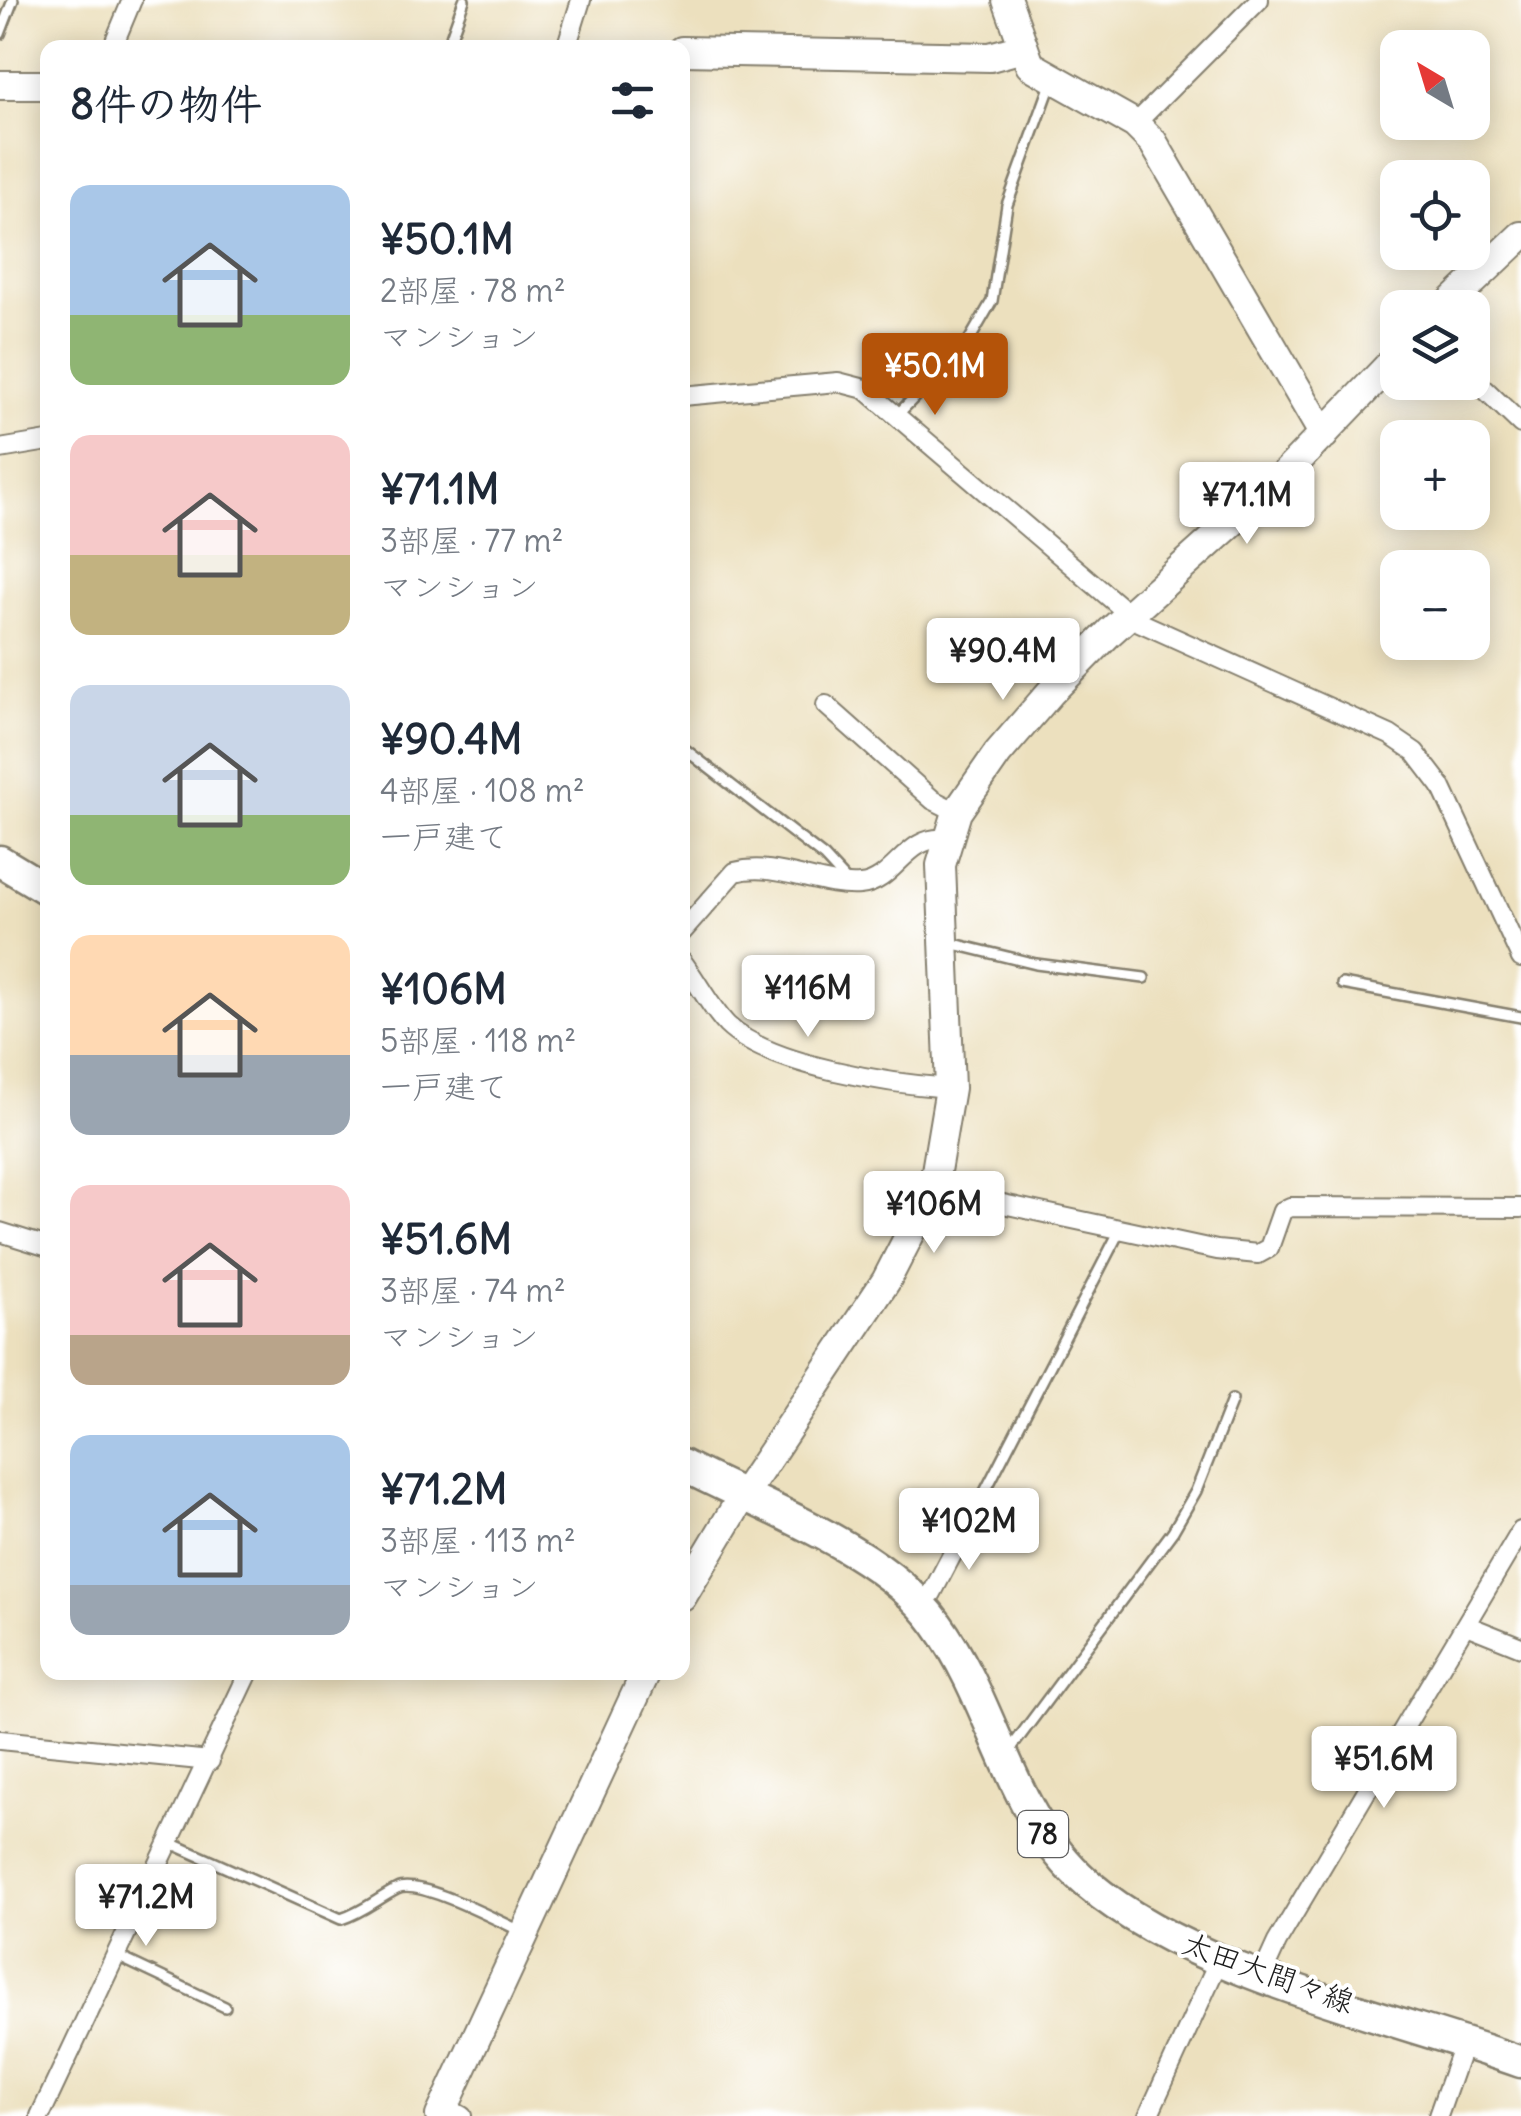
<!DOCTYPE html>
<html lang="ja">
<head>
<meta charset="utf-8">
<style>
  :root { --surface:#fff; --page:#f6f6f7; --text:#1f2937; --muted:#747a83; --accent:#b45309 }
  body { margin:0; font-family:Delius,"Klee One",sans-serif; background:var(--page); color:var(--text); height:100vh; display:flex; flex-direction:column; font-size:38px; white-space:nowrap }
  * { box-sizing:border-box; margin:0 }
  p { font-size:32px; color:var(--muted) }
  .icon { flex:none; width:55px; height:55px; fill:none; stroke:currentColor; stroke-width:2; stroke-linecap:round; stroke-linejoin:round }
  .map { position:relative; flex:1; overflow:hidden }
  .side { position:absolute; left:40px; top:40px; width:650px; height:1640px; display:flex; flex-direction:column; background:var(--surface); border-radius:20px; box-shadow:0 5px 25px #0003 }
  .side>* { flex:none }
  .needle { width:65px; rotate:322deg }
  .controls { position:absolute; left:1380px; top:30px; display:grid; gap:20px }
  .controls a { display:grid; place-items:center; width:110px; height:110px; border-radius:20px; background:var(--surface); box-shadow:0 5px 25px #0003; font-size:50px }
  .price { position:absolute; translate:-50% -85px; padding:0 22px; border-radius:10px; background:#fff; color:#222; font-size:32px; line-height:65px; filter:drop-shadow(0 2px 5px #0008) }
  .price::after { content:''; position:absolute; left:50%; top:60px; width:30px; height:22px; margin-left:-15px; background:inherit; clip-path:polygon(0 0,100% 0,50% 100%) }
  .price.on { background:var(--accent); color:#fff }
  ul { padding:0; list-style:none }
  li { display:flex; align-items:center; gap:30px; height:250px; padding:0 30px }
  li span { display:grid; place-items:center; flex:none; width:280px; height:200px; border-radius:20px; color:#555 }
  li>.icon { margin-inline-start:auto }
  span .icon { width:120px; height:120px; fill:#fffc; stroke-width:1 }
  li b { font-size:42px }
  h2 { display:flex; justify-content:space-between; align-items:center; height:120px; padding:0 30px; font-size:42px }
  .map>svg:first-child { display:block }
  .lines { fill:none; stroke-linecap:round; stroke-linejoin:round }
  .lane-casing { stroke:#847e6d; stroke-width:14 }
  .street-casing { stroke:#847e6d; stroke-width:22 }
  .secondary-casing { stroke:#847e6d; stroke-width:32 }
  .primary-casing { stroke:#847e6d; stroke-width:35 }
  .lane { stroke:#fff; stroke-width:9 }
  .street { stroke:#fff; stroke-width:18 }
  .secondary { stroke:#fff; stroke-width:28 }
  .primary { stroke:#fff; stroke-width:30 }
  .labels { text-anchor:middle; stroke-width:8; stroke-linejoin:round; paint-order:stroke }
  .shield { fill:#fff; stroke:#606060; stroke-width:2.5 }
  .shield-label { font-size:28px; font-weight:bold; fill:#1c1c1c }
  .street-label { font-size:30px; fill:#1c1c1c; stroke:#fff }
</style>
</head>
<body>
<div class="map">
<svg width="1521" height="2116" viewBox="0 0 1521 2116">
  <rect width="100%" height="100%" fill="#fff"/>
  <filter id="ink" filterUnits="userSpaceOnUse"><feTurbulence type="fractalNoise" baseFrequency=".01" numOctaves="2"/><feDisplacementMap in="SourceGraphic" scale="20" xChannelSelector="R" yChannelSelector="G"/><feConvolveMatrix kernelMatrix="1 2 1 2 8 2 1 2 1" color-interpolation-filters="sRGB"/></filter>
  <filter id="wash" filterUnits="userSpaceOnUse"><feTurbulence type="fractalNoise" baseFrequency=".0048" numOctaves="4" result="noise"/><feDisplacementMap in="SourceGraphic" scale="40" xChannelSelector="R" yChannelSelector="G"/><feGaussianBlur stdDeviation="2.25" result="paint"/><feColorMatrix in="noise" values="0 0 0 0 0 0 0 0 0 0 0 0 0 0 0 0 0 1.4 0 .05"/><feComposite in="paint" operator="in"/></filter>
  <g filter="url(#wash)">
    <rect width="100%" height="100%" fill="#ece0be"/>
  </g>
  <g filter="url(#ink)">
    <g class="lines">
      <g class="lane-casing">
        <g id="lane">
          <path d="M0 34 13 0"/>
          <path d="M447 48 464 0"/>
          <path d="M896 416 967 344 992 301 1007 205 1051 84"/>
          <path d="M682 747 824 857 849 884"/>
          <path d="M950 943 1036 964 1144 978"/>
          <path d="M1342 984 1521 1017"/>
          <path d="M976 1509 1120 1230"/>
          <path d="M1009 1751 1173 1531 1196 1491 1232 1400"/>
          <path d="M171 1843 341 1919C363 1912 377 1899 397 1889 419 1878 498 1921 523 1932"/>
          <path d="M117 1956 225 2007"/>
        </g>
      </g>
      <g class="street-casing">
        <g id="street">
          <path d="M112 48 132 0"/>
          <path d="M566 48 581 0"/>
          <path d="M1135 124 1259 0"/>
          <path d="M1472 377 1521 424"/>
          <path d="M682 396 838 382 865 389 1137 621 1390 735 1415 752 1441 786 1521 958"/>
          <path d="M0 449 48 441"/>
          <path d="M826 705 933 800 957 812"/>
          <path d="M682 932 735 872C777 861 818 888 860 885 895 882 906 834 946 839"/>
          <path d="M682 961C697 981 710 1007 727 1025 769 1066 892 1084 950 1088"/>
          <path d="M933 1189 1217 1250 1258 1254 1269 1248 1282 1211 1290 1207 1521 1208"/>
          <path d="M0 1232 48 1247"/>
          <path d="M921 1604 932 1593 976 1509"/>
          <path d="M1466 1625 1521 1647"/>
          <path d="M0 1740 210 1761"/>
          <path d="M1262 1975 1277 1942 1521 1531"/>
          <path d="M444 2106 462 2116"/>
          <path d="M40 2116 249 1672"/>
          <path d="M1148 2116 1219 1960"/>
          <path d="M1438 2116 1464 2042"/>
        </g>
      </g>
      <g class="secondary-casing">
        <g id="secondary">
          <path d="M1007 0 1030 65 1135 124 1153 142 1324 435"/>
          <path d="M682 51 990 57 1023 48"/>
          <path d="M0 85H48"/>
          <path d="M1445 308 1521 236"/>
          <path d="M682 1597 742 1497 886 1281 933 1189 950 1088 941 865 957 812 998 753 1050 693 1110 632 1279 480 1398 356"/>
          <path d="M440 2116 646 1672"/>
        </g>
      </g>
      <g class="primary-casing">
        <g id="primary">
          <path d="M0 861 48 890"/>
          <path d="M682 1465C764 1508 883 1549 937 1624 997 1707 1008 1815 1088 1884 1192 1973 1391 2016 1521 2062"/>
        </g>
      </g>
      <use href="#lane" class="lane"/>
      <use href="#street" class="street"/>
      <use href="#secondary" class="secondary"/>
      <use href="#primary" class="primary"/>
    </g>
  </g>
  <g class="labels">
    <rect class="shield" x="1018" y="1811" width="50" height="46" rx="8"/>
    <g class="shield-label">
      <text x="1043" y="1844">78</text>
    </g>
    <g class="street-label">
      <text transform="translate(1268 1973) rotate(20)" y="10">太田大間々線</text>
    </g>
  </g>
</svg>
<div class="controls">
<a><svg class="needle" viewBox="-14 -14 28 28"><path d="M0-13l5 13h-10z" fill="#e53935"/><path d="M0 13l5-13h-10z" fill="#747a83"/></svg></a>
<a><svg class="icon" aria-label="locate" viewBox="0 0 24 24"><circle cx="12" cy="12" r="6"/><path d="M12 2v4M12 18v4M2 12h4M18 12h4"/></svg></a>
<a><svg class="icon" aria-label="layers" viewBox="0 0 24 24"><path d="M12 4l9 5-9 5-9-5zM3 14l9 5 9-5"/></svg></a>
<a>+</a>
<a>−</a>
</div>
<b class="price on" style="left:935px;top:418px">¥50.1M</b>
<b class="price" style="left:1247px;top:547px">¥71.1M</b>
<b class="price" style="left:1003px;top:703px">¥90.4M</b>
<b class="price" style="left:808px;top:1040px">¥116M</b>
<b class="price" style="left:934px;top:1256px">¥106M</b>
<b class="price" style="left:969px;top:1573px">¥102M</b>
<b class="price" style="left:1384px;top:1811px">¥51.6M</b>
<b class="price" style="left:146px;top:1949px">¥71.2M</b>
<section class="side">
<h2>8件の物件<svg class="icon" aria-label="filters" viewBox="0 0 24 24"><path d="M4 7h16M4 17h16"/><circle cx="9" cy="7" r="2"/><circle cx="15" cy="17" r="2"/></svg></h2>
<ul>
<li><span style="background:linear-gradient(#a9c7e8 65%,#8fb573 0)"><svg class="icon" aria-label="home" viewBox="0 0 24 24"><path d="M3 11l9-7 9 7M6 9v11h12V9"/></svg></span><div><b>¥50.1M</b><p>2部屋 · 78 m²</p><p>マンション</p></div></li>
<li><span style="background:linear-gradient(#f6c9c9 60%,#c2b280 0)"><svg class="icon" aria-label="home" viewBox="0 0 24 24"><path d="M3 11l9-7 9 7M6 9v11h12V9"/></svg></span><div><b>¥71.1M</b><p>3部屋 · 77 m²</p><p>マンション</p></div></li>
<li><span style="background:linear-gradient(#c9d6e8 65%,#8fb573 0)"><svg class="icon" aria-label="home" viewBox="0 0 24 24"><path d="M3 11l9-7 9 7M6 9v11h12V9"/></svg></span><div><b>¥90.4M</b><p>4部屋 · 108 m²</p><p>一戸建て</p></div></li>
<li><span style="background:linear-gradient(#ffd9b3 60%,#9aa5b1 0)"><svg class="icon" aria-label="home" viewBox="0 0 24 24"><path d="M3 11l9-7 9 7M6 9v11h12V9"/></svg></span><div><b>¥106M</b><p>5部屋 · 118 m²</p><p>一戸建て</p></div></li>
<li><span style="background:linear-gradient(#f6c9c9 75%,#b9a48a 0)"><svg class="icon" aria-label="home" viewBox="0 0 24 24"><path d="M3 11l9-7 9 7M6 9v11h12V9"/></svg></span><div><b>¥51.6M</b><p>3部屋 · 74 m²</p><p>マンション</p></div></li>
<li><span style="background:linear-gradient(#a9c7e8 75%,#9aa5b1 0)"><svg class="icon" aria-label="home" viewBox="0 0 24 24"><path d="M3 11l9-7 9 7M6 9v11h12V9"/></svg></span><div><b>¥71.2M</b><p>3部屋 · 113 m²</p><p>マンション</p></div></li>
</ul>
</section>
</div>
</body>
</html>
